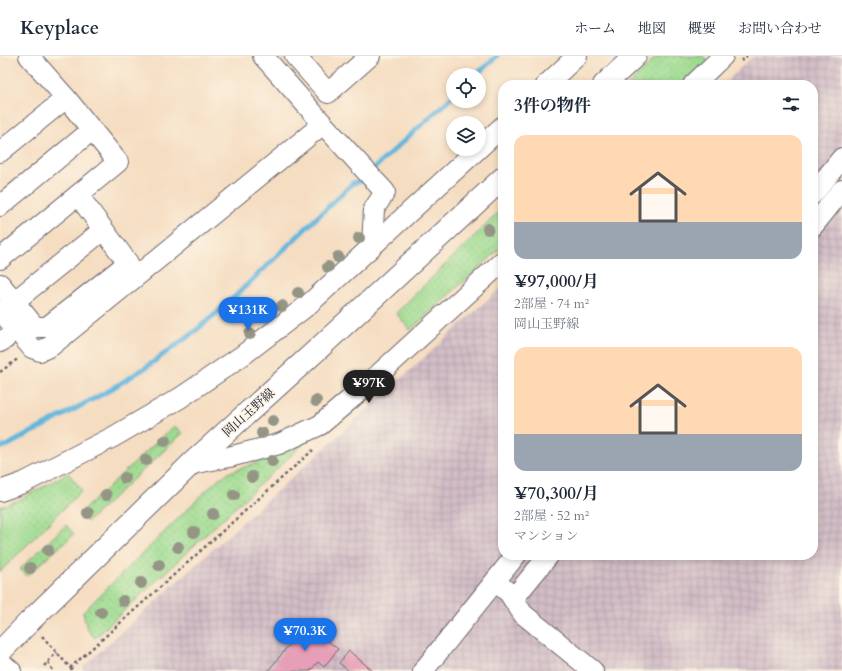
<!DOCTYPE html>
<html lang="ja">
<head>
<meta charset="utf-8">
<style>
  :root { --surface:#fff; --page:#f6f6f7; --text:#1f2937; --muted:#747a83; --line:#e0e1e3; --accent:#1a73e8 }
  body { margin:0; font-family:Cardo,"Noto Serif JP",serif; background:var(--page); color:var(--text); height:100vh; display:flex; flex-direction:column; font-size:15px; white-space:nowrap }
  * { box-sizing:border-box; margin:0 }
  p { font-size:13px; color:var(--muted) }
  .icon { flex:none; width:22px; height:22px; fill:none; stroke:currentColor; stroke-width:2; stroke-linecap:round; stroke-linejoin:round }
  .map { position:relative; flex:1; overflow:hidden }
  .panel { position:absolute; left:498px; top:24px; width:320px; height:480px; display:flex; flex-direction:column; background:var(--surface); border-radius:16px; box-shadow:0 2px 6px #0003 }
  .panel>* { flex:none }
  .controls { position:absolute; left:446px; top:12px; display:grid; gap:8px }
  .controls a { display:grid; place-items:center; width:40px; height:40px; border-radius:50%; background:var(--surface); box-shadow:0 2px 6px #0003; font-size:20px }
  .price { position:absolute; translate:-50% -34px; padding:0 9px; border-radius:14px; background:var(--accent); color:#fff; font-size:13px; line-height:26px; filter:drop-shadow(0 1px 2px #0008) }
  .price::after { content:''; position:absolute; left:50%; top:24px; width:12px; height:9px; margin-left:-6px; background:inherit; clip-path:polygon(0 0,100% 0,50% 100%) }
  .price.current { background:#222; color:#fff }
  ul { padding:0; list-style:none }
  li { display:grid; align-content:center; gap:8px; height:212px; padding:0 16px }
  li span { display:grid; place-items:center; height:124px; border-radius:12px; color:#555 }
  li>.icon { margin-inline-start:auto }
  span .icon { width:72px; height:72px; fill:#fffc; stroke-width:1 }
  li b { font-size:17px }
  h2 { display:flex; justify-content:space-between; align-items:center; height:48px; padding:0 16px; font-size:17px }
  header { display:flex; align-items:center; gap:24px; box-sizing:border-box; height:56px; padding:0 20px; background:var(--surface); border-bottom:1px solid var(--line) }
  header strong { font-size:19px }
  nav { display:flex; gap:22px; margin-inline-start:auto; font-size:14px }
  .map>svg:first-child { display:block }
  .industrial { fill:url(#industrial-grid) }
  .green { fill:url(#green-dots); stroke:#607e66 }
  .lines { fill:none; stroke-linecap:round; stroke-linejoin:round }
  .stream { stroke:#60b6dd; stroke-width:5 }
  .building { fill:#e79fb7 }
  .minor-casing { stroke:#6c636a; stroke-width:22 }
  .major-casing { stroke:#6c636a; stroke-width:24 }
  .path { stroke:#6c636a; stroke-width:2.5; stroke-dasharray:3 3; stroke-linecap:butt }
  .minor { stroke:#fff; stroke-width:20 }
  .major { stroke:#fff; stroke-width:22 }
  .tree { fill:#959585 }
  .labels { text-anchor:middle; stroke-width:3.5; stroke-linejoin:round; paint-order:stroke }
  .street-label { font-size:13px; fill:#22223b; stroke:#fcf5e5 }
</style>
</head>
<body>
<header>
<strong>Keyplace</strong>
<nav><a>ホーム</a><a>地図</a><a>概要</a><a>お問い合わせ</a></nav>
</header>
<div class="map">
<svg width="842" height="615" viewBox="0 0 842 615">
  <defs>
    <pattern id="industrial-grid" width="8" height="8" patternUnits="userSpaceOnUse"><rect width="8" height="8" fill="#d2bdc6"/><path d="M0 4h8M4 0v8" fill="none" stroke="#b4a2ab"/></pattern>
    <pattern id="green-dots" width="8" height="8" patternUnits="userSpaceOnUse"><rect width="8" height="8" fill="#9ddb90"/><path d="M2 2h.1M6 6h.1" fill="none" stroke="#87bc7d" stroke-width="1.8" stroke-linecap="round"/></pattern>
  </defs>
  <rect width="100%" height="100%" fill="#fcf5e5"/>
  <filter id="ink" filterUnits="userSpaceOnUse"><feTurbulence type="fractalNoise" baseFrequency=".025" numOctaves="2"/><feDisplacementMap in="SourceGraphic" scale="8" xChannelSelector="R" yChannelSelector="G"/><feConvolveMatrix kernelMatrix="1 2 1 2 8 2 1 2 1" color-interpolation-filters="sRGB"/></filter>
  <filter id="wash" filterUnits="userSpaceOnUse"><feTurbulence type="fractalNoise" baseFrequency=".012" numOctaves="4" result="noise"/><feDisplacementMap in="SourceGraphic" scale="16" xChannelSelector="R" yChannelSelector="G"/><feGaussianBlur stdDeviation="0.9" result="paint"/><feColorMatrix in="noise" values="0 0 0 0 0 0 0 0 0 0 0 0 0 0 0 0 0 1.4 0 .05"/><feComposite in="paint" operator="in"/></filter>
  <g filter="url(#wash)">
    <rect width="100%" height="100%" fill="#f5ddc1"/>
    <path class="industrial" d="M753 0H842V615H84V610L503 230V499H813V29H723Z"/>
    <g class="green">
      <path d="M657 0H703L708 6 683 29H628Z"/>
      <path d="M503 152V190L410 274 396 257Z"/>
      <path d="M174 370 183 377 87 466 79 458Z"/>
      <path d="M315 377 95 582 87 573 83 556 218 423 230 416 256 407Z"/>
      <path d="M68 417 82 434 0 516V451L19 444Z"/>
      <path d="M66 469 74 478 27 520 20 513Z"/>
    </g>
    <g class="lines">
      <g class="stream">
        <path d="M476 19 497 0"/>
        <path d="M371 115 453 40"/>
        <path d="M0 392 8 389 108 335 145 312 194 276 227 248 353 127 362 125 366 121"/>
      </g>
    </g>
    <g id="blocks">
      <g class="building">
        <path d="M304 566 338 593 324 611 318 606 310 615H268L293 584 291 582Z"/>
        <path d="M349 595 373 615H349L339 607Z"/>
      </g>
    </g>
  </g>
  <g filter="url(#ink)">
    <use href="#blocks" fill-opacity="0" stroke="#6c636a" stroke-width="1"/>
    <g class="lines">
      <g class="minor-casing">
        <g id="minor">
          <path d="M263 0 323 68 385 136 374 153 372 190"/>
          <path d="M295 0 328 37 370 0"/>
          <path d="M546 29 577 0"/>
          <path d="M693 29 723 0"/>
          <path d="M479 92 503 70"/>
          <path d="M0 96 66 42"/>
          <path d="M813 138 842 102"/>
          <path d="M0 150 92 74"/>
          <path d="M813 170 842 134"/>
          <path d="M0 203 118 106 66 42 29 0"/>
          <path d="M0 228 35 271H47L128 207 78 139"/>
          <path d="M5 253 103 174"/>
          <path d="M0 254 32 292 40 295 51 290 323 68"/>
          <path d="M0 286 5 283"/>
          <path d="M191 408 229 401 279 388 320 369 367 329 503 205"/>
          <path d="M0 435 23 427 113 381 180 342 243 299 308 249 478 93"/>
          <path d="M495 525 509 537 523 558 593 615"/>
          <path d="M513 543 549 499"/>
          <path d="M0 606 11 615"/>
          <path d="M423 615 516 499"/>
        </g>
      </g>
      <g class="major-casing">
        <g id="major">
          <path d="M604 29 635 0"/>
          <path d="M0 596 29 566 191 408 318 293 503 122"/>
        </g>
      </g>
      <g class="path">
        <path d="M741 5 747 0"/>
        <path d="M0 316 19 302"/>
        <path d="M42 580 73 615"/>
        <path d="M48 606 53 615"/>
        <path d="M44 610 57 596"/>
        <path d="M70 612 313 394"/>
      </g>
      <use href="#minor" class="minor"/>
      <use href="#major" class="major"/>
    </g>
    <g class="tree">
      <circle cx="488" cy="173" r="6"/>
      <circle cx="359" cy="182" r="6"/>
      <circle cx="338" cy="201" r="6"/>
      <circle cx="328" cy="211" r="6"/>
      <circle cx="298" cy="237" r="6"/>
      <circle cx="282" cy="250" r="6"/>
      <circle cx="250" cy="278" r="6"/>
      <circle cx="316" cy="345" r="6"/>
      <circle cx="273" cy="365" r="6"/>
      <circle cx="262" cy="377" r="6"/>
      <circle cx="165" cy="385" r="6"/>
      <circle cx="146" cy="404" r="6"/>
      <circle cx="272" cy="405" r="6"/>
      <circle cx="252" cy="421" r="6"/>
      <circle cx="125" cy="422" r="6"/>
      <circle cx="106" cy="439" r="6"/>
      <circle cx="234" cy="439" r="6"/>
      <circle cx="88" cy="457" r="6"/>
      <circle cx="213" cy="458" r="6"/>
      <circle cx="194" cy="476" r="6"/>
      <circle cx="178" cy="491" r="6"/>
      <circle cx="48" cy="494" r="6"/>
      <circle cx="159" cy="509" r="6"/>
      <circle cx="30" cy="512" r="6"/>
      <circle cx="141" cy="527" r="6"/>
      <circle cx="123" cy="545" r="6"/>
      <circle cx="101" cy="556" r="6"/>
    </g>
  </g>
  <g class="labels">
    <g class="street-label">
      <text transform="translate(248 356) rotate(-42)" y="5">岡山玉野線</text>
    </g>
  </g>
</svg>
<div class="controls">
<a><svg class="icon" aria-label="locate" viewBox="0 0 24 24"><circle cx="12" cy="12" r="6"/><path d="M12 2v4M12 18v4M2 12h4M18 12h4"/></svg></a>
<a><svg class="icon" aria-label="layers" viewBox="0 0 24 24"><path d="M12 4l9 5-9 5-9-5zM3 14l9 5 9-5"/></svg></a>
</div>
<b class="price" style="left:248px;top:275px">¥131K</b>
<b class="price current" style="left:369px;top:348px">¥97K</b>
<b class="price" style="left:305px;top:596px">¥70.3K</b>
<section class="panel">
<h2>3件の物件<svg class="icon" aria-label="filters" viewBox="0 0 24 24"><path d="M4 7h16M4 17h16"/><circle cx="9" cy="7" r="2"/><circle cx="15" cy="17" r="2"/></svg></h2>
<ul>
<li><span style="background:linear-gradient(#ffd9b3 70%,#9aa5b1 0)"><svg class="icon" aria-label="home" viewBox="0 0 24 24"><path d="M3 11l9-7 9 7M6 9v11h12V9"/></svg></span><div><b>¥97,000/月</b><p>2部屋 · 74 m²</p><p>岡山玉野線</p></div></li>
<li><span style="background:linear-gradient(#ffd9b3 70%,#9aa5b1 0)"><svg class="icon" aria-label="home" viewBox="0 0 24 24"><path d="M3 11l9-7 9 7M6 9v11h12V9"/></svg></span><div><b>¥70,300/月</b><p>2部屋 · 52 m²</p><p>マンション</p></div></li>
</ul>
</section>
</div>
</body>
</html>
